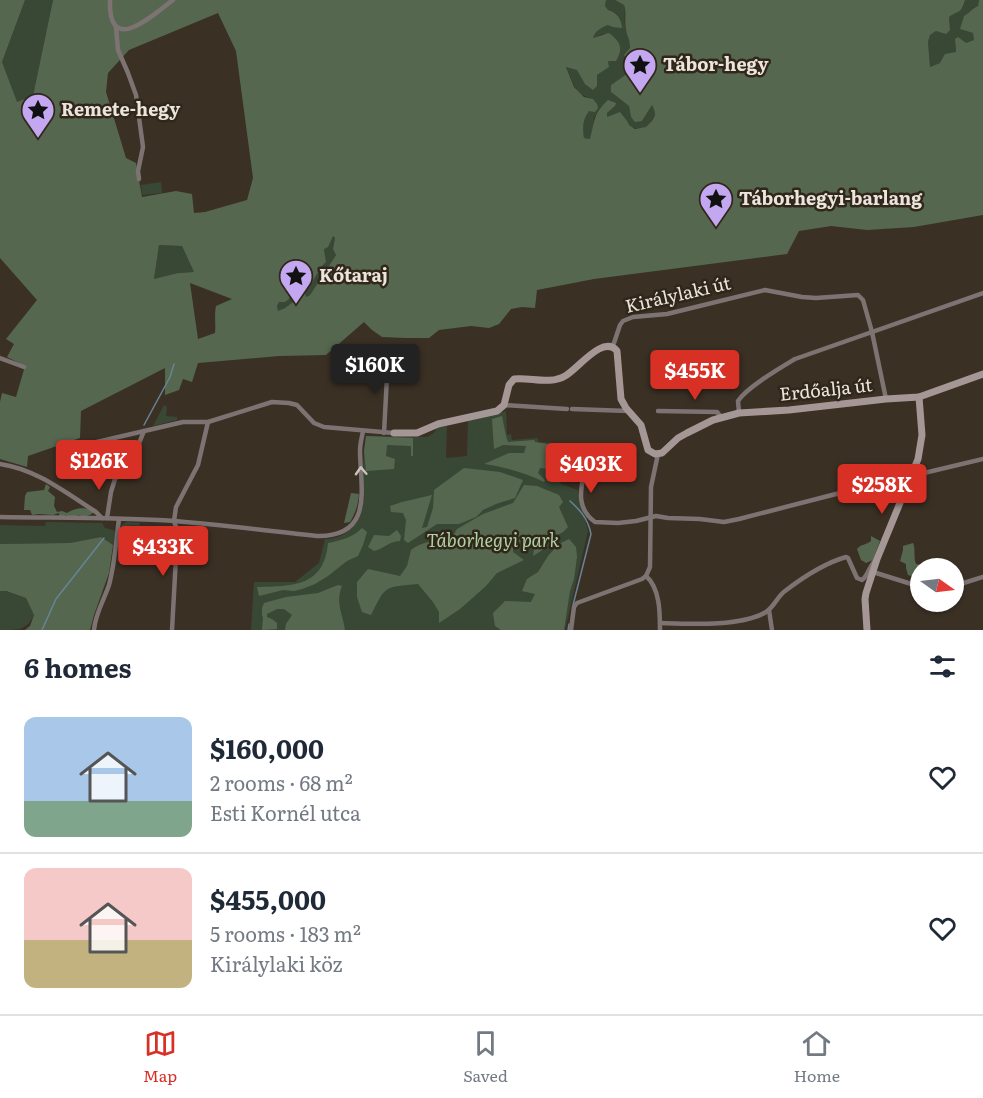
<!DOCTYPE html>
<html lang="en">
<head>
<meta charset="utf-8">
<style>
  :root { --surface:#fff; --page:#f2f2f3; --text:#1f2937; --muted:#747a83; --line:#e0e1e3; --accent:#d93025 }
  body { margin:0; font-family:Literata,serif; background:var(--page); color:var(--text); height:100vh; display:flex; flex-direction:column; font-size:22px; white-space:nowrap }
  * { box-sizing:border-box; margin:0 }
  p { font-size:20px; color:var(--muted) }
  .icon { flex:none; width:33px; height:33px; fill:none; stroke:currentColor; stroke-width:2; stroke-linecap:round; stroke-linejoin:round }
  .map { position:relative; height:630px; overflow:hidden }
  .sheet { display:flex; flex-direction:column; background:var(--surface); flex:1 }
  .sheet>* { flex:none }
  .needle { width:39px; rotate:104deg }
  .fabs { position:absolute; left:910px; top:558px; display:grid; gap:12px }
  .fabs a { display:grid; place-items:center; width:54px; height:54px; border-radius:50%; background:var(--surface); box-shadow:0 2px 4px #0004; font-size:30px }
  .price { position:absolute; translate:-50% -51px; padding:0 14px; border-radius:6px; background:var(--accent); color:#fff; font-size:20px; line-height:39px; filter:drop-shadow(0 2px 3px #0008) }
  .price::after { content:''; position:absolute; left:50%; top:36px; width:18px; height:14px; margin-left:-9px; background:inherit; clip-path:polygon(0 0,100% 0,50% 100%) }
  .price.selected { background:#222; color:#fff }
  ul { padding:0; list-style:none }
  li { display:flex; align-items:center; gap:18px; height:150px; padding:0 24px }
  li+li { border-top:2px solid var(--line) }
  li span { display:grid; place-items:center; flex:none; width:168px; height:120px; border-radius:12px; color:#555 }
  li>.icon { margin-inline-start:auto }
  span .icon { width:72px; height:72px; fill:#fffc; stroke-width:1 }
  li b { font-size:26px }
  h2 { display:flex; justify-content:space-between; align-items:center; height:72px; padding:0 24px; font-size:26px }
  .tabs { display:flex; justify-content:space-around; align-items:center; height:84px; border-top:2px solid var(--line); background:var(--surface); font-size:16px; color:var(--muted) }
  .tabs a { display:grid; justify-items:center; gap:3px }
  .tabs .selected { color:var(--accent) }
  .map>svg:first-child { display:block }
  .green { fill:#394835 }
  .forest { fill:#55684f; fill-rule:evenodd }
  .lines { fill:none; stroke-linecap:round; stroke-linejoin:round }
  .stream { stroke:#678398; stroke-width:1.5 }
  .street { stroke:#7d7373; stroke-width:4.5 }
  .secondary { stroke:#a69797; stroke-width:7 }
  .oneway { stroke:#cbc3bd }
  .labels { text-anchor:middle; stroke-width:5; stroke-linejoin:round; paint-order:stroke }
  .poi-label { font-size:18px; font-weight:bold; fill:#ece5dd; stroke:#31261a; text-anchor:start }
  .street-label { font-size:18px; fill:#ece5dd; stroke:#31261a }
  .park-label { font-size:18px; font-style:italic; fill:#add2a3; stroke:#31261a }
</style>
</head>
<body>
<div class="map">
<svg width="983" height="630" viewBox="0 0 983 630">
  <rect width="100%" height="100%" fill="#3b3024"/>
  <g class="green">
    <path d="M25 0H53L33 97 16 103 2 62Z"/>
    <path d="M606 0H615L624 5C626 12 624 17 625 25 626 31 628 34 630 39 632 46 629 53 627 59L632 61 631 71 611 85V92L629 106 631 117 642 121 652 105C658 116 654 118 646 127 632 132 627 123 617 114L607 117V113L615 106 601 107 594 118 591 139 584 138C580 123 588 113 593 99 574 95 573 82 566 66L577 70 597 81V75L609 67 603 34 592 39C597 27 609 24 621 20L616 13 608 10 605 6Z"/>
    <path d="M965 0H979L978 6 973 8 960 29 973 33 975 40 966 43 955 39 956 52 940 63 930 67 928 42 930 35 936 31 950 30 949 17 963 7Z"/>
    <path d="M161 182 162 193 142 195 141 185Z"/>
    <path d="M332 236 335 238 333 249 336 255 310 295 306 297 305 294 285 308 278 311 277 306 279 302H285L291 292 303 285 309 287 322 266 326 262 324 249 330 242Z"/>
    <path d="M159 245 182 246 194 272 178 273 154 279Z"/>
    <path d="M164 405 167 407 166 416 177 417V420L153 426Z"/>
    <path d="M506 411 507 435 511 434 512 440 538 438V442L555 443 558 478 561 484 578 490 580 501 588 531 565 630H251L254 582H295L319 563 325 539C333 539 340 537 347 532 367 516 363 497 363 474 363 461 364 449 366 436L427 437 434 433 437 428 447 426 446 458 467 456 468 421Z"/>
    <path d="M46 522 102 523 105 528 113 530 116 533 113 545 101 537 70 543 0 544V525L45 526Z"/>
    <path d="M127 522 140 523 139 526C133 525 129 524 126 530L117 564 120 532 122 525Z"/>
    <path d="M0 591H5L26 598 34 615C26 630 20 630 0 630Z"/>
  </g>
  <g class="forest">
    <path d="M0 0H25L2 62 17 102 33 96 53 0H606L605 6 608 10C618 13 621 18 622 28L613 27 608 25C602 27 595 31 593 38L609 33C620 42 624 47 616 61H608L609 67 597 75V86L593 90 585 84 577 70 566 67 574 87 584 97 593 99 597 104 598 108 595 112 589 111C583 119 582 128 584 138L590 139C595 120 593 114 608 100L616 103 615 106 607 113V117L620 112 627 121 629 125 635 129 646 127C654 119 658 116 652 105L642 121 635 122 631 117 629 106 611 92V85L631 71 632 61 627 59 624 55 630 48C630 38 627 37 626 29 624 20 627 13 624 5L615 0H965C961 14 959 10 949 17L950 30 946 34 936 31 930 35 928 42 930 67 940 63 945 54 956 52 955 39 958 37 966 43 974 40 973 33 960 29 964 16C970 13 972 8 978 6L979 0H983V215L914 227 867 230 831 226 799 231 787 254 594 279 537 290 535 308 522 307 511 309 499 324 489 328 471 326 439 330 429 338H406L382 337 372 330 364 322 326 355 279 356 198 363 192 382 183 379 179 390 165 395V368L81 411 80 438 28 456 27 467 0 459V402L2 393 16 397 25 366 7 357 14 344 6 339 37 300 0 258ZM218 13 236 51 253 178 247 200 205 212 194 213 192 194 176 191 142 197 136 163 126 158 106 92 108 73 129 50ZM333 236 335 238 333 249 336 255 310 295 306 297 305 293 285 308 278 311 277 306 279 302H285L289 299C291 290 295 289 303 285L309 287 322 266 326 262 324 249 328 247ZM159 245 182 246 194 272 178 273 154 279ZM190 283 232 299 216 306C214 316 216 323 215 333L198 339Z"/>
    <path d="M502 416 506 436 508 442 534 440 535 442 553 445 550 462 556 467 555 474 551 475 549 469 540 468 538 473 545 480 544 482C526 473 505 467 484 464L509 453H524L526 446 503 445 494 449 492 419Z"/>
    <path d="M366 436 413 438V456H411V446L387 445 386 456 395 459 394 469 366 471 364 451Z"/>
    <path d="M464 468 500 472 523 480 515 498 496 504 483 510 476 517 459 524H437L408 543 404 540 406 520 403 513 391 512 390 506 402 502 432 495 422 528 427 527 433 508 434 490Z"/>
    <path d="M46 484 50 487 48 491 55 497 54 506 57 512 62 511 67 513C75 508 86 506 94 512 90 516 83 518 79 515 75 517 69 517 66 515L64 516H59V513L53 515 39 514 32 515 30 510H24L25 496 27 492 44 490Z"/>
    <path d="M524 485 537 486 559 495 563 502 559 507 568 527 563 532 554 537 547 547 533 556 534 549 533 537C526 542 520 541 513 544V552L524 560 497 573 486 586 460 609 439 623V612L433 602 418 584C384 587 386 585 371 615L362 612 357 597V582L368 569 400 576 407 566 411 550C423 541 435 540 450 541L457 529 483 514 513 503Z"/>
    <path d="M351 493 359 494C358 505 356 512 350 522L344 523Z"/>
    <path d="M362 528 367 532 363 545 358 556 347 561 328 576 315 584 302 589 294 591 283 590 259 596 257 587C293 586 324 587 328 543 342 540 352 538 362 528Z"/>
    <path d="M397 530 401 536 400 541C387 542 386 548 374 551L368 547 374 535 389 536Z"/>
    <path d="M871 536 880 541 873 560 866 563 861 560 857 549C861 544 866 545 871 541Z"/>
    <path d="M101 537 113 545 109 573 94 615 90 630H25L30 626 34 615 26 598 6 591H0V544L70 543Z"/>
    <path d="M569 539 576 547 577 557 574 579 570 591 564 630H501L495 626 493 613 505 601 531 602 535 594 522 591 527 579 538 572 548 556 559 544Z"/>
    <path d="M913 543C916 550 913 556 916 564L922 565 923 568H921V573L920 571 913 573V580L912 581 911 576 908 575 906 568V564L900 561 903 550V546Z"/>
    <path d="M338 585 342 586C335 603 343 614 345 630H285L286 624 292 615 284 609H277L267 614V617L272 619 277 623V629L262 630 263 617 262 616V608L264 603 286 597 318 593Z"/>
  </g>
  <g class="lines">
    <g class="stream">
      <path d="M144 425 170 377 174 364"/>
      <path d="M570 501C581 511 588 519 591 534L573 605"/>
      <path d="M42 630 56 599 104 538"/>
      <path d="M568 630 569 624"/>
    </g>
    <g class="street">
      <path d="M110 0C108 57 152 16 173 0"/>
      <path d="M116 27 118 50 128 73 136 95 143 147 138 171 139 179"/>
      <path d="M613 346 620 325 623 321 633 317 667 314 765 290 802 297 816 298 858 295 863 300 872 332 886 399"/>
      <path d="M0 358 24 367"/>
      <path d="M504 405 567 409"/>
      <path d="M572 409 628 411"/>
      <path d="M658 411 717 412 721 417"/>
      <path d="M739 413 738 401C747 387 780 368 795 359L983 293"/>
      <path d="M384 433 388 358"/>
      <path d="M84 445 183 422H208L272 402 289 403 297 405 314 423 324 427 394 433"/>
      <path d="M0 464C36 469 66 493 96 512L102 518"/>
      <path d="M584 473C580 492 577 509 595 522L618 523 636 521 656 516 668 518 700 519 724 522 739 519 832 495 983 459"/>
      <path d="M0 517C58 518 117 517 175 521 223 525 270 531 317 536 375 537 360 487 360 450 360 444 362 437 363 431"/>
      <path d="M107 518 111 492 115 479 133 458 144 431"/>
      <path d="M873 572 921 587"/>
      <path d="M646 576 650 567 651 487 658 454"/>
      <path d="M646 576C660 588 660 613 660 630"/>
      <path d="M954 586 983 577"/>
      <path d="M769 610 772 630"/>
      <path d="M660 623C689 624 741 627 766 612 774 607 777 597 785 591 802 578 825 563 846 557L848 558 857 578 862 580C869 575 869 565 876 560"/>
      <path d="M94 630C95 614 104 600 109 585 115 563 116 541 119 519"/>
      <path d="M172 630 177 539 176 527 174 521 176 507 198 465 208 422"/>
      <path d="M571 630 574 607 577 603 642 579 646 576"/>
    </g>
    <g class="secondary">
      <path d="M394 433H417L438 424 497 411 504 405 509 385 514 379C530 377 550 385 565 376 578 369 603 334 617 351L621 399 626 408 641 425 648 450 655 454 662 453 678 438 687 433 713 420 739 413 789 410 886 399 919 397 983 374"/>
      <path d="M867 630 865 599 866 593 877 559 918 459 922 435 919 397"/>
    </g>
  </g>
  <defs><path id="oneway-chevron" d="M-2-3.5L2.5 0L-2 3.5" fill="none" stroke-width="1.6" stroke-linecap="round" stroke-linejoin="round" transform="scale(1.5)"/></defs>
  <use class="oneway" href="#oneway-chevron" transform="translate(361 471) rotate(-93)"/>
  <defs>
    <g id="sight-pin" transform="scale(1.725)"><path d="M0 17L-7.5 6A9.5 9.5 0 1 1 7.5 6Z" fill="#c4a7f1" stroke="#31261a"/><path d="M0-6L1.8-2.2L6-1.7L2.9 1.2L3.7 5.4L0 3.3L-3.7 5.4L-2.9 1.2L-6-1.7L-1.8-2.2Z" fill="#111"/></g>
  </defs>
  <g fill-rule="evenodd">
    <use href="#sight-pin" x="640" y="65"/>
    <use href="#sight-pin" x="38" y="110"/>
    <use href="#sight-pin" x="716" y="199"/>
    <use href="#sight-pin" x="296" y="276"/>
  </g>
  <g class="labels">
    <g class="poi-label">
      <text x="663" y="71">Tábor-hegy</text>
      <text x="61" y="116">Remete-hegy</text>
      <text x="739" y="205">Táborhegyi-barlang</text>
      <text x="319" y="282">Kőtaraj</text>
    </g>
    <g class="street-label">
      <text transform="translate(678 295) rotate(-13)" y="6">Királylaki út</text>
      <text transform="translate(826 390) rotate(-6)" y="6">Erdőalja út</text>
    </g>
    <g class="park-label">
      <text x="493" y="547">Táborhegyi park</text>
    </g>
  </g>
</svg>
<div class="fabs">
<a><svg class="needle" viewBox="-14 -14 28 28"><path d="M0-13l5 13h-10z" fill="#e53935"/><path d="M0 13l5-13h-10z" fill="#747a83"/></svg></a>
</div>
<b class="price selected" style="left:375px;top:395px">$160K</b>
<b class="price" style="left:695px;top:401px">$455K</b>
<b class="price" style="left:99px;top:491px">$126K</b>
<b class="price" style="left:591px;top:494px">$403K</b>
<b class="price" style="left:882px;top:515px">$258K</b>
<b class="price" style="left:163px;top:577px">$433K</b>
</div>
<section class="sheet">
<h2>6 homes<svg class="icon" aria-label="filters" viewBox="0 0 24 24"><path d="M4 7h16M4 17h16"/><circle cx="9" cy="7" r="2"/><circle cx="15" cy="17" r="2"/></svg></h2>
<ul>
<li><span style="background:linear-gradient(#a9c7e8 70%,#7fa58c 0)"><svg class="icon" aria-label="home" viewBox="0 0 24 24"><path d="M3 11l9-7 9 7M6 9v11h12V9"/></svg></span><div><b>$160,000</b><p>2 rooms · 68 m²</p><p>Esti Kornél utca</p></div><svg class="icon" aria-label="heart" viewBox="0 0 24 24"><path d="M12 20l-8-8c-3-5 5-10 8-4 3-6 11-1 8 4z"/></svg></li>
<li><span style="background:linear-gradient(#f6c9c9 60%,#c2b280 0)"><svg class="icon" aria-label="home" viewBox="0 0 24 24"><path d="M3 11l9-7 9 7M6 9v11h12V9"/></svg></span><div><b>$455,000</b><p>5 rooms · 183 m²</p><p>Királylaki köz</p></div><svg class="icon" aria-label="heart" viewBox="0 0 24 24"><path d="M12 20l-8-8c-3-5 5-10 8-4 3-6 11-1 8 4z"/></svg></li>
</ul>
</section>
<nav class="tabs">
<a class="selected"><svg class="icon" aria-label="map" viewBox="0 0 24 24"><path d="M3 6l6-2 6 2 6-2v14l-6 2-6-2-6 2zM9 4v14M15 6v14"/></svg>Map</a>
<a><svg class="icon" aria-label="saved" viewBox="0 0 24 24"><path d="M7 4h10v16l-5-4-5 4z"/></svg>Saved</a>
<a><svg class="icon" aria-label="home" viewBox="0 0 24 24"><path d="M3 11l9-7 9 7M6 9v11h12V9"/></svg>Home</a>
</nav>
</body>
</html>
